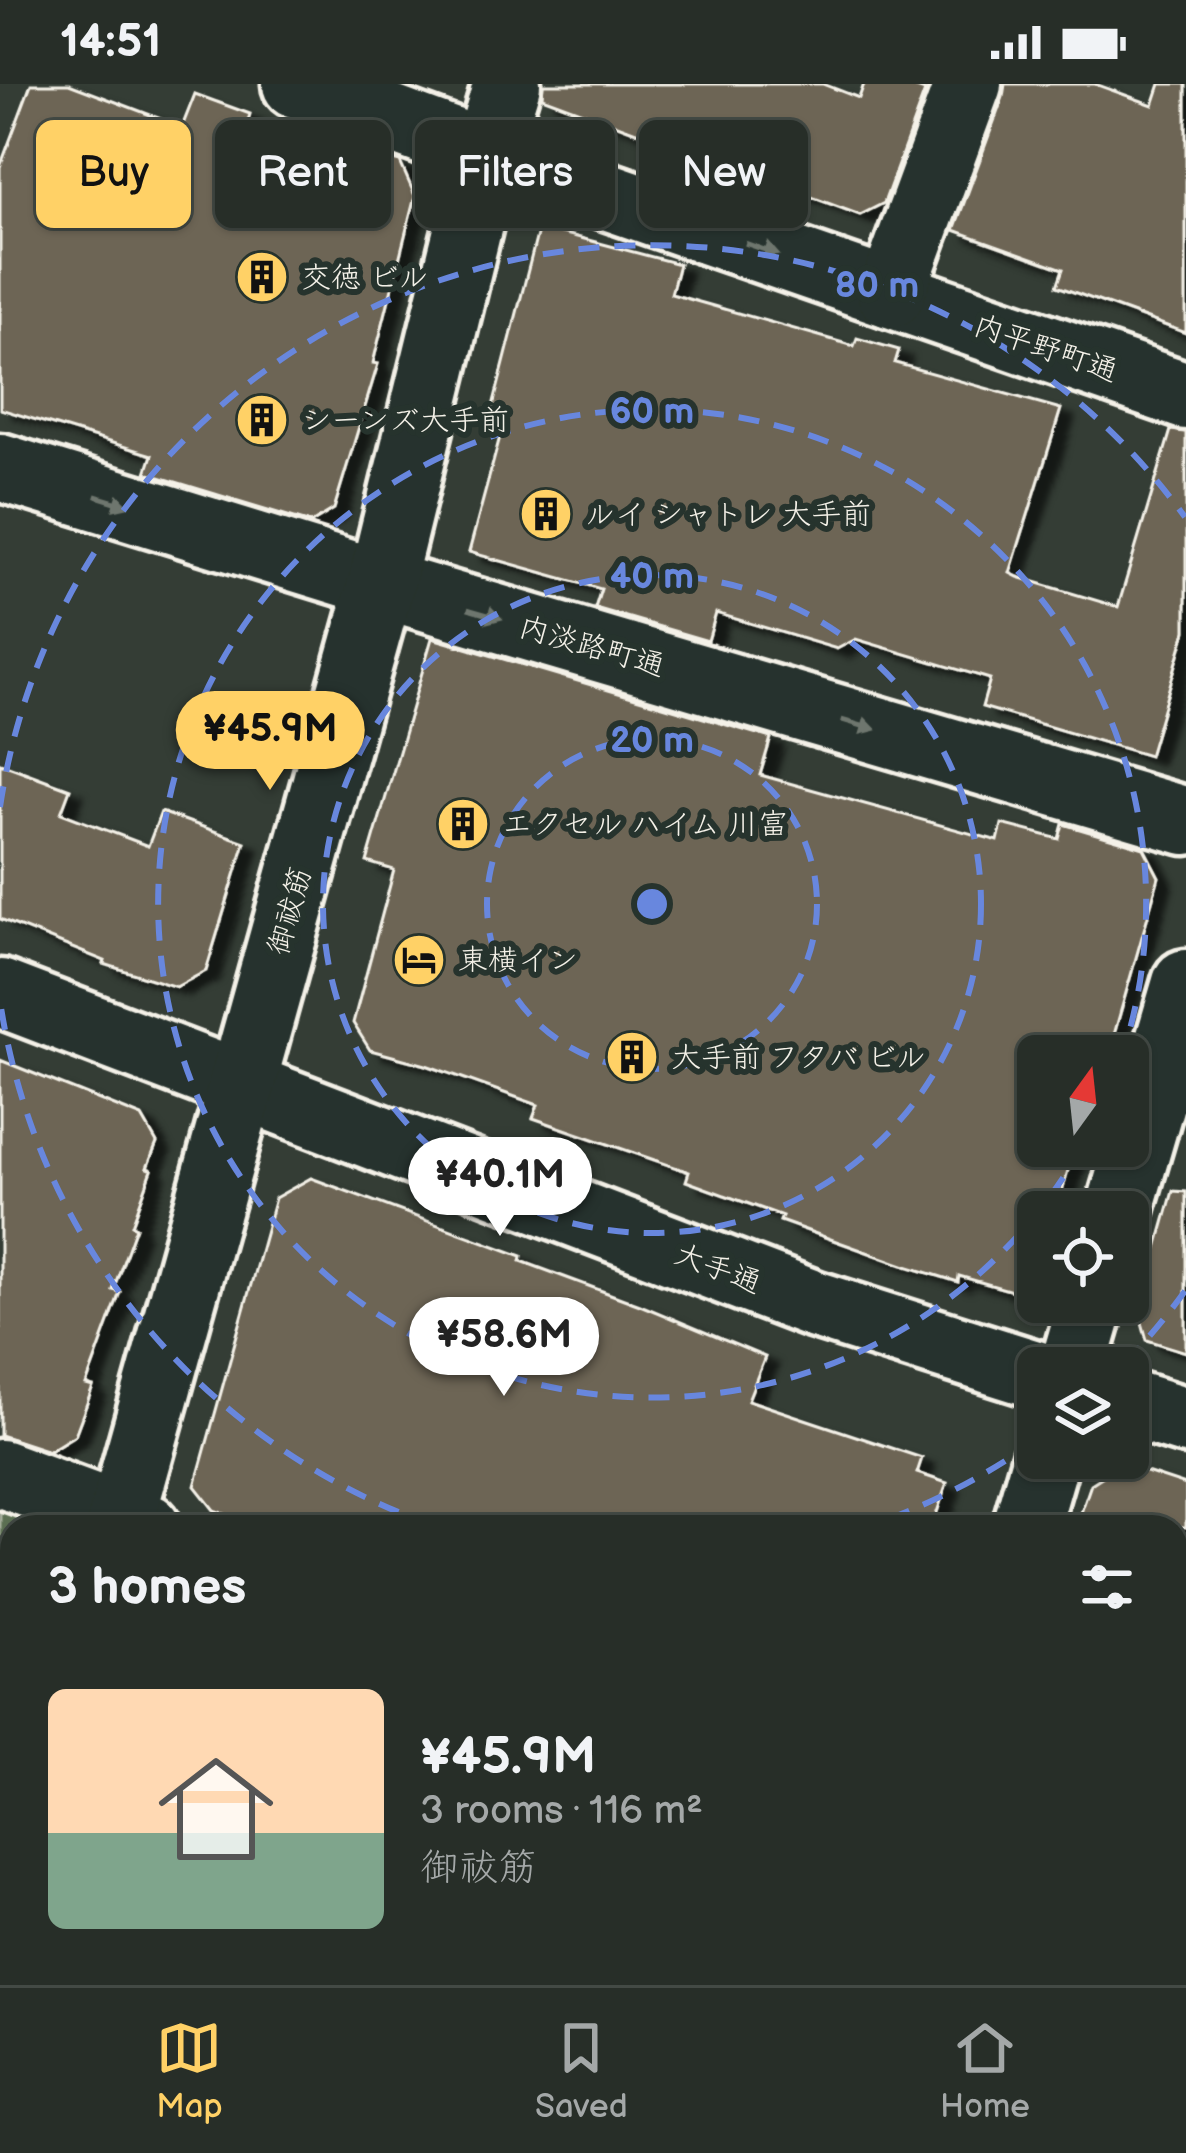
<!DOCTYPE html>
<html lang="en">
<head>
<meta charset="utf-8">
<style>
  :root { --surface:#272e28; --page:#333a34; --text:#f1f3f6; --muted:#a4a8a8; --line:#434a45; --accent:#ffd166 }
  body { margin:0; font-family:"Balsamiq Sans","Klee One",sans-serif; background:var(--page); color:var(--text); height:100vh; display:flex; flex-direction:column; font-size:45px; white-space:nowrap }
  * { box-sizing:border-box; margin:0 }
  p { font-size:39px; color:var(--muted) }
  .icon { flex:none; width:66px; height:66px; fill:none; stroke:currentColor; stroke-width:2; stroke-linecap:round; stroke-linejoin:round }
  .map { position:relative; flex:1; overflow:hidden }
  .details { position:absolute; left:0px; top:1431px; width:1188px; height:471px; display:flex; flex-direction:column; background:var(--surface); border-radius:36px 36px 0 0; box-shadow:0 3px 9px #0004,0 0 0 3px var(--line) }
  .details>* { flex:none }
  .top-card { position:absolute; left:36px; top:36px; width:1116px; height:108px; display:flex; gap:24px }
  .needle { width:78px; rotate:15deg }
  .tools { position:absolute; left:1017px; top:951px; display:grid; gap:24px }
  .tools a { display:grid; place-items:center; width:132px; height:132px; border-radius:18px; background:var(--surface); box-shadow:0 3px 9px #0004,0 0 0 3px var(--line); font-size:60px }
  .price { position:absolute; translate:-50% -102px; padding:0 27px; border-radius:42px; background:#fff; color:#222; font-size:39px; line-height:78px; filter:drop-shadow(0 3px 6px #0008) }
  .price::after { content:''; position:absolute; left:50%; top:72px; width:36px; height:27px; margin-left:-18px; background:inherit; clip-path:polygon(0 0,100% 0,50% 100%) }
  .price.selected { background:var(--accent); color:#111 }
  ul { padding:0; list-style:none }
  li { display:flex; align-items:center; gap:36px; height:300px; padding:0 48px }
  li span { display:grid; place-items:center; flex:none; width:336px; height:240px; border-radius:18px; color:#555 }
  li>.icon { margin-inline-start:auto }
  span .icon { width:144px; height:144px; fill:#fffc; stroke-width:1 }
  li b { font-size:51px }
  h2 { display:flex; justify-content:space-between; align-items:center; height:144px; padding:0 48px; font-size:51px }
  .chip { padding:0 42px; border-radius:18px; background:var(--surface); box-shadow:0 3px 9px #0004,0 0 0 3px var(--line); font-size:42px; line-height:108px }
  .chip.selected { background:var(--accent); color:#111 }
  .status { display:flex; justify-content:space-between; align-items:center; height:84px; padding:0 60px; background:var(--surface); direction:ltr }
  .status svg { height:33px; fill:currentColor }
  .tabs { display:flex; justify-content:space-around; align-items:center; height:168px; border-top:3px solid var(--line); background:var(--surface); font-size:33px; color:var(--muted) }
  .tabs a { display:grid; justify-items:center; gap:6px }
  .tabs .selected { color:var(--accent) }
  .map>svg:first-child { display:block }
  .green { fill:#5c7053; stroke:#a8b09e; stroke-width:3 }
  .building { fill:#6d6555; stroke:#f4f1e8; stroke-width:3; filter:url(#shadow) }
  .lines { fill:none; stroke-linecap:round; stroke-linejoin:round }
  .minor-casing { stroke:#f4f1e8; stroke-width:75 }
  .path { stroke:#f4f1e8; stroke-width:8; stroke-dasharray:12 9; stroke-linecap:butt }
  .minor { stroke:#26332d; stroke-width:66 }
  .oneway { fill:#6e766e }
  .ring { fill:none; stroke:#6887de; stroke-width:6; stroke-dasharray:21 15 }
  .labels { text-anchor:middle; stroke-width:12; stroke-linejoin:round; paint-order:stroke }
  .poi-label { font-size:30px; fill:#f4f1e8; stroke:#26332d; text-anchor:start }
  .street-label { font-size:30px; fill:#f4f1e8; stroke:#26332d }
  .centre { fill:#6887de; stroke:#26332d; stroke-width:6 }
  .ring-label { font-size:36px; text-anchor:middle; font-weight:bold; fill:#6887de; stroke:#26332d; stroke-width:12; stroke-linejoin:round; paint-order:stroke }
</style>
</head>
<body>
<div class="status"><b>14:51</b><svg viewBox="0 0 49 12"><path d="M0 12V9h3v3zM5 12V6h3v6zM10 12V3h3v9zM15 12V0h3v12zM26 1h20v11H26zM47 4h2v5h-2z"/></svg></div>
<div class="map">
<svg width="1186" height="1901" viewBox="0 0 1186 1901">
  <defs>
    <filter id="shadow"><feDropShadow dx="13" dy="8" stdDeviation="3" flood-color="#0009"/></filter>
  </defs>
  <rect width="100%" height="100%" fill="#343d35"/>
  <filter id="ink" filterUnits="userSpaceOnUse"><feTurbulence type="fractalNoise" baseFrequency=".00833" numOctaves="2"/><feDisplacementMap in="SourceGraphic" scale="24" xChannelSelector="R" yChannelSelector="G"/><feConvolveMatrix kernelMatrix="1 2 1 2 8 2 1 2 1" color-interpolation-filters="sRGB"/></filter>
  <g filter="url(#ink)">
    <path class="green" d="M0 1424 33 1436 37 1443H12V1597L0 1641Z"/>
    <g class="building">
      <path d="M31 0H69L182 43 195 10 250 30 248 37 400 78 415 112 373 279 378 280 334 425 311 439 146 389 152 371 0 325V83Z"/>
      <path d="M543 0H823L859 14 864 0H905L925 7 884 119 860 131 542 13Z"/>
      <path d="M1005 0H1095L1153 21 1160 0H1186V249L1057 202 1063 185 954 146 1003 13Z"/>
      <path d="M539 143 679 180 671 210 854 262 857 254 899 266 895 279 1061 325 1010 489 1018 493 1118 523 1171 346 1186 348V547L1149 672 982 623 990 595 856 555 837 565 716 529 708 557 595 524 601 505 469 468 505 334 491 330Z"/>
      <path d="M432 554 771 654 760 691 998 757 1002 740 1059 755 1063 740 1144 764 1159 793 1108 972H1038V1062H1075L1056 1128H1038V1201L1015 1195 1012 1207 959 1192 958 1198 906 1182 780 1137 782 1132 686 1097 689 1088 533 1034 538 1021 426 981 370 966 353 939 394 786 367 778Z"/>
      <path d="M0 679 70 705 61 729 148 762 161 728 245 758 206 887 176 903 104 880 105 877 0 835Z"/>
      <path d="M0 976 142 1033 157 1059 147 1084 152 1086 132 1141 136 1143 113 1206 120 1208 86 1301 93 1303 75 1351 49 1367 0 1351Z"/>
      <path d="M311 1094 522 1172 521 1177 640 1221 765 1273 748 1316 922 1374 917 1389 947 1399 932 1443H259L214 1426 195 1402 275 1114Z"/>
      <path d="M1173 1107 1186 1108V1268L1147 1256 1139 1228Z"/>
      <path d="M1122 1380 1186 1401V1443H1076L1091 1400Z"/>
    </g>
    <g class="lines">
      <g class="minor-casing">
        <g id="minor">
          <path d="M296 0 486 70 1186 312"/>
          <path d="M891 210 968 0"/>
          <path d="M0 383 381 500 1186 737"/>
          <path d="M0 909 813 1220 1038 1291"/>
          <path d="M1119 1128 1186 899"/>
          <path d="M1073 1284 1092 1218"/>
          <path d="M1128 1319 1186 1337"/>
          <path d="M0 1389 147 1443"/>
          <path d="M119 1443 381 500 486 70 507 0"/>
          <path d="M1026 1443 1046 1374"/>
          <path d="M1176 1792 1186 1795"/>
          <path d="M0 1878 12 1835"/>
          <path d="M119 1890 151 1901"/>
          <path d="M896 1901 899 1890"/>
        </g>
      </g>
      <path class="path" d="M7 1480 12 1481"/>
      <use href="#minor" class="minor"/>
    </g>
    <defs><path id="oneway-solid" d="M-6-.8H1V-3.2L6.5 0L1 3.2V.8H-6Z" transform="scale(3)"/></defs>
    <g class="oneway">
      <use href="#oneway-solid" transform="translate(762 165) rotate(19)"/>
      <use href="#oneway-solid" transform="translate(112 417) rotate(17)"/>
      <use href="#oneway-solid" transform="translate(485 530) rotate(16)"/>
      <use href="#oneway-solid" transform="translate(859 641) rotate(16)"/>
    </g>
  </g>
  <g class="ring">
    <circle cx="652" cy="820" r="165"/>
    <circle cx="652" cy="820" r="329"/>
    <path d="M1082 1063A494 494 0 1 1 1123 969"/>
    <path d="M1185 1207A659 659 0 0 1 1122 1282M1035 1357A659 659 0 0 1 872 1441M432 1441A659 659 0 0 1 0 917M0 723A659 659 0 0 1 1185 433"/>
  </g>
  <defs>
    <g id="building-disc" transform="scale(2.7)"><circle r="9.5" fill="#ffd166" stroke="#26332d"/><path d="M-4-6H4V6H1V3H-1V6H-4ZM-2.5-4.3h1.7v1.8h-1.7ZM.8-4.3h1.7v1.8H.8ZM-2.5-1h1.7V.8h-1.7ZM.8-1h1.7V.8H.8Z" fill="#111"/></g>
    <g id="hotel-disc" transform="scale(2.7)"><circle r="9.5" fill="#ffd166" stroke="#26332d"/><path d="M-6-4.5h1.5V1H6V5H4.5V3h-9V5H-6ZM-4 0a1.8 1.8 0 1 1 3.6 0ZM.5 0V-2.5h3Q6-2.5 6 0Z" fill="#111"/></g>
  </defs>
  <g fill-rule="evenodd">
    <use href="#building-disc" x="262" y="193"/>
    <use href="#building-disc" x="262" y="336"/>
    <use href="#building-disc" x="546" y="430"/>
    <use href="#building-disc" x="463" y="740"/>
    <use href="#hotel-disc" x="419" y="876"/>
    <use href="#building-disc" x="632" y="973"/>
  </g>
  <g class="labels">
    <g class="poi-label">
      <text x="301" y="203">交徳 ビル</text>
      <text x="301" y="346">シーンズ大手前</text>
      <text x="585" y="440">ルイ シャトレ 大手前</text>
      <text x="502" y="750">エクセル ハイム 川富</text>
      <text x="458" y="886">東横イン</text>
      <text x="671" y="983">大手前 フタバ ビル</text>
    </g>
    <g class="street-label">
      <text transform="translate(1046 264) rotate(19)" y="10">内平野町通</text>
      <text transform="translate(592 562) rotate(16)" y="10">内淡路町通</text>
      <text transform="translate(289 827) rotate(-74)" y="10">御祓筋</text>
      <text transform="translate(718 1184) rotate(21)" y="10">大手通</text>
    </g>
  </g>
  <circle cx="652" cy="820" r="18" class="centre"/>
  <g class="ring-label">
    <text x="877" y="213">80 m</text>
    <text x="652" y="339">60 m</text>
    <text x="652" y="504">40 m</text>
    <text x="652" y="668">20 m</text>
  </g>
</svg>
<div class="tools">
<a><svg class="needle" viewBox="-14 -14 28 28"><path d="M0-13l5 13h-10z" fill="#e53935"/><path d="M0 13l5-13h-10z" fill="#a4a8a8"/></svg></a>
<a><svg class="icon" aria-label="locate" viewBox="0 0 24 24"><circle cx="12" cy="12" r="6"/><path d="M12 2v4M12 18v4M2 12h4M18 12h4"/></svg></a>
<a><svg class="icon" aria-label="layers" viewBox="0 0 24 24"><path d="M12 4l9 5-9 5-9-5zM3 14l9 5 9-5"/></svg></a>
</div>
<b class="price selected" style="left:270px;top:709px">¥45.9M</b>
<b class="price" style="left:500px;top:1155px">¥40.1M</b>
<b class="price" style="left:504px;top:1315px">¥58.6M</b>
<div class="top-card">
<a class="chip selected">Buy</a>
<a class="chip">Rent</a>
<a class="chip">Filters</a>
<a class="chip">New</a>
</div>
<section class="details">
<h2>3 homes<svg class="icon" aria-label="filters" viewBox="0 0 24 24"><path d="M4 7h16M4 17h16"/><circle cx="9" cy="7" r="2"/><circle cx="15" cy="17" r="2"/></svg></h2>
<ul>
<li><span style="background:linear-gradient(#ffd9b3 60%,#7fa58c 0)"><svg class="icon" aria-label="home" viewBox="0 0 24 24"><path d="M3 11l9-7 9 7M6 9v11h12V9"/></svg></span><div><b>¥45.9M</b><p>3 rooms · 116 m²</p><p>御祓筋</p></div></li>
</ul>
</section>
</div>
<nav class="tabs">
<a class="selected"><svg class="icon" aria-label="map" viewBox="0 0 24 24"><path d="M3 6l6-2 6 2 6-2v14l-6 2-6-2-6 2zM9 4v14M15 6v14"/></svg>Map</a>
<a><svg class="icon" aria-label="saved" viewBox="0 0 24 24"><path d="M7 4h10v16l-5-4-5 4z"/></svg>Saved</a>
<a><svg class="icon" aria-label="home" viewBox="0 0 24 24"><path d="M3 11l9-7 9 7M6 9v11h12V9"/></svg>Home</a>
</nav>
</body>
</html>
